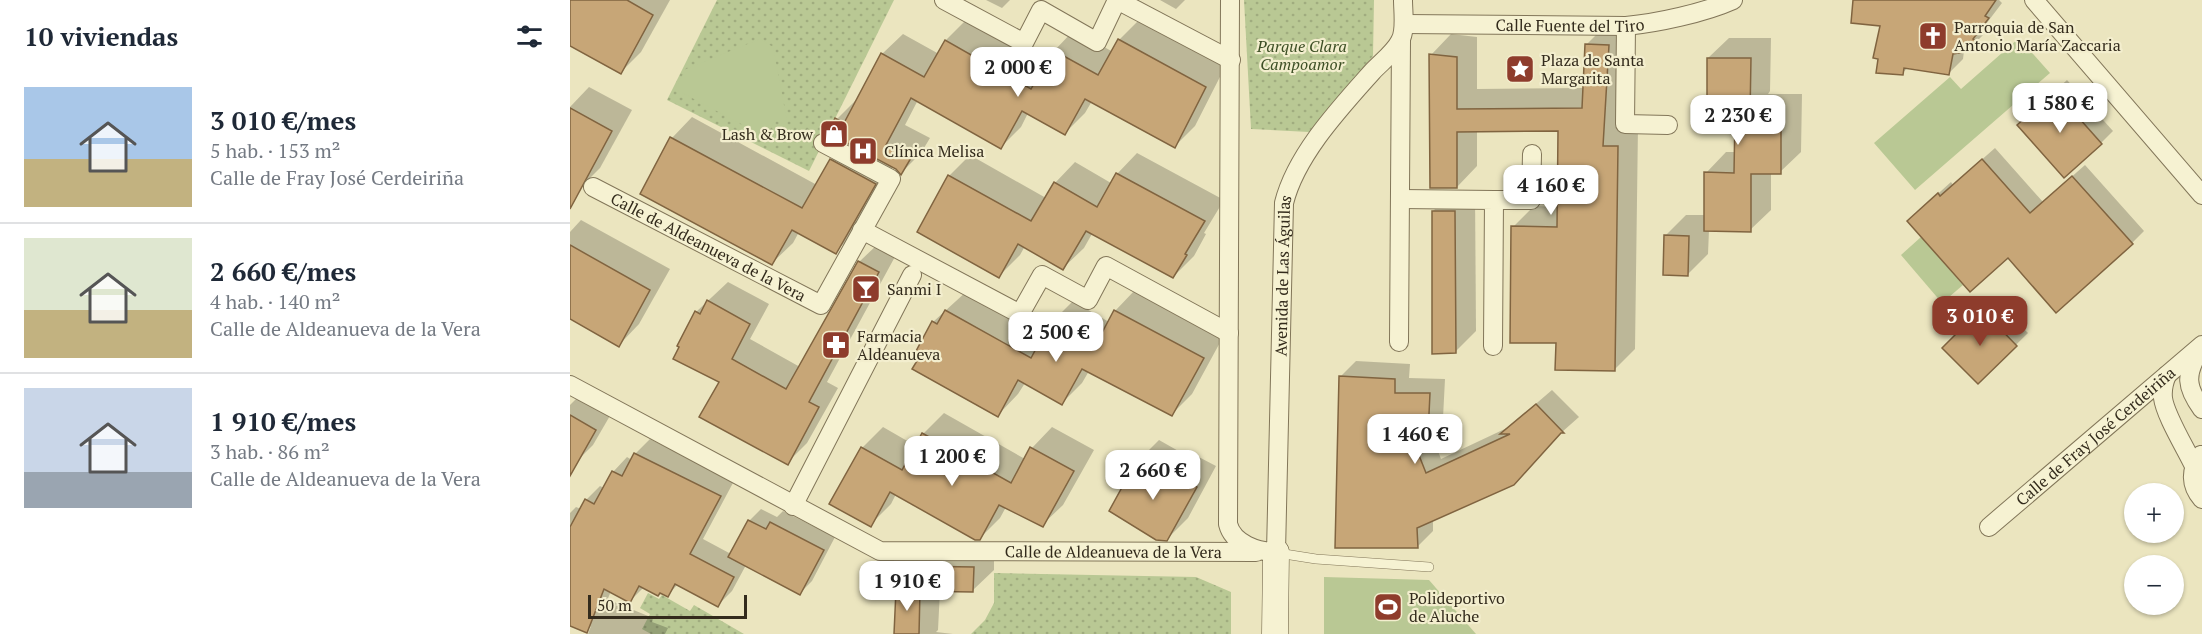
<!DOCTYPE html>
<html lang="es">
<head>
<meta charset="utf-8">
<style>
  :root { --surface:#fff; --page:#f2f2f3; --text:#1f2937; --muted:#747a83; --line:#e0e1e3; --accent:#8e3c2c }
  body { margin:0; font-family:"PT Serif",serif; background:var(--page); color:var(--text); height:100vh; display:flex; flex-direction:column; font-size:22px; white-space:nowrap }
  * { box-sizing:border-box; margin:0 }
  p { font-size:20px; color:var(--muted) }
  .icon { flex:none; width:33px; height:33px; fill:none; stroke:currentColor; stroke-width:2; stroke-linecap:round; stroke-linejoin:round }
  .map { position:relative; flex:1; overflow:hidden }
  .sheet { display:flex; flex-direction:column; background:var(--surface); width:570px }
  .sheet>* { flex:none }
  .controls { position:absolute; left:1554px; top:483px; display:grid; gap:12px }
  .controls a { display:grid; place-items:center; width:60px; height:60px; border-radius:50%; background:var(--surface); box-shadow:0 2px 4px #0004; font-size:30px }
  .scale { position:absolute; left:18px; bottom:15px; width:159px; box-sizing:border-box; padding-left:6px; border:3px solid #332b1c; border-top:0; font-size:16px; line-height:21px; white-space:nowrap; color:#332b1c; -webkit-text-stroke:4px #f3eece; paint-order:stroke }
  .price { position:absolute; translate:-50% -51px; padding:0 14px; border-radius:12px; background:#fff; color:#222; font-size:20px; line-height:39px; filter:drop-shadow(0 2px 3px #0008) }
  .price::after { content:''; position:absolute; left:50%; top:36px; width:18px; height:14px; margin-left:-9px; background:inherit; clip-path:polygon(0 0,100% 0,50% 100%) }
  .price.active { background:var(--accent); color:#fff }
  ul { padding:0; list-style:none }
  li { display:flex; align-items:center; gap:18px; height:150px; padding:0 24px }
  li+li { border-top:2px solid var(--line) }
  li span { display:grid; place-items:center; flex:none; width:168px; height:120px; border-radius:0px; color:#555 }
  li>.icon { margin-inline-start:auto }
  span .icon { width:72px; height:72px; fill:#fffc; stroke-width:1 }
  li b { font-size:26px }
  h2 { display:flex; justify-content:space-between; align-items:center; height:72px; padding:0 24px; font-size:26px }
  main { display:flex; flex:1; min-height:0 }
  .map>svg:first-child { display:block }
  .park { fill:url(#park-dots) }
  .garden { fill:#b9c894 }
  .shadow { fill:#0003 }
  .building { fill:#c7a677; stroke:#806440; stroke-width:1.5 }
  .lines { fill:none; stroke-linecap:round; stroke-linejoin:round }
  .lane-casing { stroke:#827659; stroke-width:10 }
  .street-casing { stroke:#827659; stroke-width:20 }
  .secondary-casing { stroke:#64573c; stroke-width:27 }
  .lane { stroke:#f6f2d2; stroke-width:9 }
  .street { stroke:#f6f2d2; stroke-width:18 }
  .secondary { stroke:#f6f2d2; stroke-width:26 }
  .labels { text-anchor:middle; stroke-width:4.5; stroke-linejoin:round; paint-order:stroke }
  .street-label { font-size:16px; fill:#332b1c; stroke:#f3eece }
  .poi-label { font-size:16px; fill:#332b1c; stroke:#f3eece; text-anchor:start }
  .park-label { font-size:16px; font-style:italic; fill:#3c4e24; stroke:#f3eece }
</style>
</head>
<body>
<main>
<section class="sheet">
<h2>10 viviendas<svg class="icon" aria-label="filters" viewBox="0 0 24 24"><path d="M4 7h16M4 17h16"/><circle cx="9" cy="7" r="2"/><circle cx="15" cy="17" r="2"/></svg></h2>
<ul>
<li><span style="background:linear-gradient(#a9c7e8 60%,#c2b280 0)"><svg class="icon" aria-label="home" viewBox="0 0 24 24"><path d="M3 11l9-7 9 7M6 9v11h12V9"/></svg></span><div><b>3 010 €/mes</b><p>5 hab. · 153 m²</p><p>Calle de Fray José Cerdeiriña</p></div></li>
<li><span style="background:linear-gradient(#dfe7d0 60%,#c2b280 0)"><svg class="icon" aria-label="home" viewBox="0 0 24 24"><path d="M3 11l9-7 9 7M6 9v11h12V9"/></svg></span><div><b>2 660 €/mes</b><p>4 hab. · 140 m²</p><p>Calle de Aldeanueva de la Vera</p></div></li>
<li><span style="background:linear-gradient(#c9d6e8 70%,#9aa5b1 0)"><svg class="icon" aria-label="home" viewBox="0 0 24 24"><path d="M3 11l9-7 9 7M6 9v11h12V9"/></svg></span><div><b>1 910 €/mes</b><p>3 hab. · 86 m²</p><p>Calle de Aldeanueva de la Vera</p></div></li>
</ul>
</section>
<div class="map">
<svg width="1632" height="634" viewBox="0 0 1632 634">
  <defs>
    <pattern id="park-dots" width="8" height="8" patternUnits="userSpaceOnUse" patternTransform="scale(1.5)"><rect width="8" height="8" fill="#b9c894"/><path d="M2 2h.1M6 6h.1" fill="none" stroke="#a0ac7f" stroke-width="1.8" stroke-linecap="round"/></pattern>
  </defs>
  <rect width="100%" height="100%" fill="#ebe5bf"/>
  <g class="park">
    <path d="M147 0H324L239 171 97 100Z"/>
    <path d="M674 0H804L803 56 739 132 681 129Z"/>
    <path d="M424 573 626 577 661 592V634H401L415 620 424 603Z"/>
    <path d="M78 593 89 599 92 595 120 611 124 605 174 634H81L72 629 80 614 70 608Z"/>
  </g>
  <g class="garden">
    <path d="M1449 38 1480 73 1345 190 1304 143 1380 77 1391 89Z"/>
    <path d="M190 39 203 47 217 121 215 125 205 120 196 137 105 89 116 69Z"/>
    <path d="M1351 237 1393 285 1372 303 1331 255Z"/>
    <path d="M754 577 859 580 906 634H754Z"/>
  </g>
  <g class="shadow">
    <path d="M0 0H100L71 52 51 72 0 44Z"/>
    <path d="M416 0H440L432 8Z"/>
    <path d="M590 0H615L606 9Z"/>
    <path d="M1284 0H1429L1432 3 1416 24 1420 26 1413 35 1398 50 1394 51 1393 59 1378 74 1339 67 1332 73 1311 25Z"/>
    <path d="M396 20 476 65 484 51 504 30 543 52 549 40 569 20 655 67 625 126 605 146 522 101 515 113 495 133 458 113 451 127 431 147 348 100 335 125 360 138 351 153 331 173 323 166 286 232 265 252 229 232 223 243 202 263 72 193 102 138 122 117 247 185 261 160 279 142 267 119 287 99 312 54 333 34 369 54 376 40Z"/>
    <path d="M1037 24 1059 25 1053 125 1068 126 1065 349 1045 369 987 342 943 227 964 206 989 207 990 130H907V166L887 187 861 55 881 34 907 37V89L1014 88 1017 44Z"/>
    <path d="M1159 38H1201L1200 91 1198 94H1232L1231 152 1210 172H1201V210L1180 230H1139L1138 254 1117 275 1096 235 1116 215H1135L1136 173 1156 152H1166V112L1138 58Z"/>
    <path d="M1497 80 1543 131 1531 143 1461 113Z"/>
    <path d="M19 87 62 110 30 168 10 188 0 183V107Z"/>
    <path d="M1425 148 1473 202 1515 165 1574 231 1562 243 1438 256 1351 209 1381 182 1383 185Z"/>
    <path d="M567 153 654 200 634 233 636 234 624 256 603 277 523 232 514 248 493 268 455 246 450 255 429 276 379 176 400 155 476 198 485 183 505 162 541 183 547 174Z"/>
    <path d="M884 191H905L906 331 885 352 863 211Z"/>
    <path d="M11 220 100 269 69 324 49 345 0 318V232Z"/>
    <path d="M309 243 327 253 257 382 268 388 237 443 217 463 151 382 126 312 158 282 199 304 180 339 230 367 289 262Z"/>
    <path d="M565 290 653 337 622 394 602 414 519 371 512 383 492 403 455 383 448 394 428 415 352 355 363 322 397 291 476 334 482 322 503 301 539 322 545 311Z"/>
    <path d="M1424 299 1458 333 1408 382 1375 348Z"/>
    <path d="M786 361 840 364 839 378 875 379 873 418 860 430 871 459 939 427 982 390 1009 417 992 432 944 484 863 520V531L848 546 770 377Z"/>
    <path d="M9 396 41 414 23 445 7 461 0 456V405Z"/>
    <path d="M374 413 455 459 462 448 482 427 524 450 493 505 472 525 436 507 430 518 409 539 326 494 321 504 300 525 292 448 313 427 346 446 353 434Z"/>
    <path d="M80 439 164 481 133 539 161 554 179 521 191 509 207 517 213 511 265 537 242 581 230 593 176 565 162 591 148 605 108 584 98 595 74 587 60 601 41 591 32 613 44 602 83 618 82 622 98 628 95 634H18L21 626 16 631 0 624V513L6 507 11 509 16 500 30 486 34 488 43 472 57 457 62 460 65 454Z"/>
    <path d="M589 440 619 457 623 454 646 466 618 518 597 539 568 461Z"/>
    <path d="M362 546 424 547V570L403 590H370L368 630 366 632 383 634H326L327 591 341 577V567Z"/>
  </g>
  <g class="building">
    <path d="M0 0H57L83 15 51 74 0 46Z"/>
    <path d="M1283 0H1426L1415 16 1419 18 1403 39 1406 41 1399 51 1383 54 1379 75 1334 68 1333 75 1306 73 1308 59 1303 58 1310 26 1281 23Z"/>
    <path d="M548 39 636 87 605 148 515 99 495 135 452 111 431 149 341 98 316 145 341 158 331 175 326 169 258 133 265 118 274 123 311 53 354 77 375 40 461 89 483 50 528 75Z"/>
    <path d="M1015 44 1039 45 1033 146H1048L1045 371 985 370 986 343H940L941 226 987 227 988 131 887 132V188H860L859 54 887 57V109L1012 108Z"/>
    <path d="M1137 58H1181L1180 114H1171H1211V174H1181V232L1134 231V172L1164 173 1165 114H1137Z"/>
    <path d="M1485 91 1532 144 1494 178 1447 125Z"/>
    <path d="M0 108 42 131 0 209Z"/>
    <path d="M100 137 232 208 260 159 306 184 266 254 222 230 202 265 70 194Z"/>
    <path d="M1412 159 1460 213 1502 176 1563 244 1486 313 1438 258 1400 292 1337 221 1368 193 1370 196Z"/>
    <path d="M546 173 635 221 615 254 617 255 603 278 516 231 493 270 448 244 429 278 347 232 378 175 461 221 484 182 527 207Z"/>
    <path d="M862 211H885L886 353 862 354Z"/>
    <path d="M1094 235 1119 236 1118 276 1093 275Z"/>
    <path d="M0 245 80 290 49 347 0 319Z"/>
    <path d="M288 261 309 272 239 402 249 407 218 465 129 417 149 382 103 359 109 347 107 346 125 311 130 314 137 300 180 324 162 359 216 389Z"/>
    <path d="M1411 309 1447 346 1408 384 1372 348Z"/>
    <path d="M375 310 461 358 481 321 525 346 544 310 634 358 602 416 512 369 492 405 448 380 428 417 342 369 350 356 345 353 362 321 367 324Z"/>
    <path d="M769 376 825 379V393H860L858 435H841L856 473 940 434H930L966 404 994 433H991L944 485 847 528 848 548H765Z"/>
    <path d="M0 415 26 430 0 476Z"/>
    <path d="M352 433 441 483 460 447 504 471 473 527 429 505 410 540H405L320 492 301 527 259 504 291 447 332 470Z"/>
    <path d="M64 453 151 496 120 554 164 577 148 607 105 584 98 597 90 593 88 596 69 586 60 603 34 589 17 633 0 626V527L15 499 24 504 42 471 52 476Z"/>
    <path d="M567 460 599 478 601 473 627 487 597 541 586 540 539 511Z"/>
    <path d="M178 520 196 529 200 522 254 550 230 595 158 557Z"/>
    <path d="M339 566 404 567 403 592 339 591Z"/>
    <path d="M326 590 350 591 349 634H324Z"/>
  </g>
  <g class="lines">
    <g class="lane-casing">
      <path id="lane" d="M708 553 746 559 859 567"/>
    </g>
    <g class="street-casing">
      <g id="street">
        <path d="M374 0 454 43 471 10 527 42 547 0 661 60"/>
        <path id="s1" d="M660 0 658 524C663 544 688 552 706 552L714 203C726 155 769 109 802 72 810 63 824 53 830 41 836 31 833 12 833 0"/>
        <path d="M1464 0 1632 195"/>
        <path id="s2" d="M834 24 1056 26C1087 23 1134 13 1163 0"/>
        <path d="M1056 26 1055 124 1098 125"/>
        <path id="s3" d="M23 187 251 305 321 179 253 143"/>
        <path d="M831 199 924 200 923 346"/>
        <path d="M924 200H961L962 154"/>
        <path d="M292 230 450 314 472 275 518 300 536 266 659 333"/>
        <path d="M829 342 831 41"/>
        <path d="M1629 351C1615 375 1616 387 1632 409"/>
        <path d="M1597 375C1594 382 1592 389 1593 398 1595 415 1616 449 1624 466"/>
        <path id="s4" d="M0 385 310 551 686 552"/>
        <path d="M1631 455C1620 470 1620 485 1632 499"/>
        <path d="M223 506 342 275"/>
        <path id="s5" d="M1419 527 1632 345"/>
      </g>
    </g>
    <g class="secondary-casing">
      <path id="secondary" d="M705 634 706 552"/>
    </g>
    <use href="#lane" class="lane"/>
    <use href="#street" class="street"/>
    <use href="#secondary" class="secondary"/>
  </g>
  <defs>
    <g id="church-square" transform="scale(1.5)"><rect x="-9" y="-9" width="18" height="18" rx="4" fill="#8e3c2c" stroke="#f3eece"/><path d="M-1.2-6h2.4v3.5h3.3v2.4h-3.3V6h-2.4V-.1h-3.3v-2.4h3.3Z" fill="#fff"/></g>
    <g id="sight-square" transform="scale(1.5)"><rect x="-9" y="-9" width="18" height="18" rx="4" fill="#8e3c2c" stroke="#f3eece"/><path d="M0-6L1.8-2.2L6-1.7L2.9 1.2L3.7 5.4L0 3.3L-3.7 5.4L-2.9 1.2L-6-1.7L-1.8-2.2Z" fill="#fff"/></g>
    <g id="shop-square" transform="scale(1.5)"><rect x="-9" y="-9" width="18" height="18" rx="4" fill="#8e3c2c" stroke="#f3eece"/><path d="M-5-2.5h2.3a2.7 3.5 0 0 1 5.4 0H5L5.5 6h-11ZM-1.5-2.5h3a1.5 2.3 0 0 0-3 0Z" fill="#fff"/></g>
    <g id="hospital-square" transform="scale(1.5)"><rect x="-9" y="-9" width="18" height="18" rx="4" fill="#8e3c2c" stroke="#f3eece"/><path d="M-5-5h3v3.5h4V-5h3V5h-3V1.5h-4V5h-3Z" fill="#fff"/></g>
    <g id="bar-square" transform="scale(1.5)"><rect x="-9" y="-9" width="18" height="18" rx="4" fill="#8e3c2c" stroke="#f3eece"/><path d="M-6-5H6L.8 .8V4.5H3.5V6h-7V4.5H-.8V.8Z" fill="#fff"/></g>
    <g id="pharmacy-square" transform="scale(1.5)"><rect x="-9" y="-9" width="18" height="18" rx="4" fill="#8e3c2c" stroke="#f3eece"/><path d="M-2-6h4v4h4v4h-4v4h-4v-4h-4v-4h4Z" fill="#fff"/></g>
    <g id="stadium-square" transform="scale(1.5)"><rect x="-9" y="-9" width="18" height="18" rx="4" fill="#8e3c2c" stroke="#f3eece"/><path d="M0-5a6.5 5 0 1 0 0 10a6.5 5 0 1 0 0-10ZM-3.5-1.8h7v3.6h-7Z" fill="#fff"/></g>
  </defs>
  <g fill-rule="evenodd">
    <use href="#church-square" x="1363" y="36"/>
    <use href="#sight-square" x="950" y="69"/>
    <use href="#shop-square" x="264" y="134"/>
    <use href="#hospital-square" x="293" y="151"/>
    <use href="#bar-square" x="296" y="289"/>
    <use href="#pharmacy-square" x="266" y="345"/>
    <use href="#stadium-square" x="818" y="607"/>
  </g>
  <g class="labels">
    <g class="street-label">
      <text dy="6" stroke="none"><textPath href="#s2" startOffset="166">Calle Fuente del Tiro</textPath></text>
      <text dy="6" stroke="none"><textPath href="#s3" startOffset="130">Calle de Aldeanueva de la Vera</textPath></text>
      <text dy="6" stroke="none"><textPath href="#s1" startOffset="860">Avenida de Las Águilas</textPath></text>
      <text dy="6" stroke="none"><textPath href="#s5" startOffset="140">Calle de Fray José Cerdeiriña</textPath></text>
      <text dy="6" stroke="none"><textPath href="#s4" startOffset="585">Calle de Aldeanueva de la Vera</textPath></text>
    </g>
    <g class="poi-label">
      <text x="1384" y="33">Parroquia de San<tspan x="1384" dy="18">Antonio María Zaccaria</tspan></text>
      <text x="971" y="66">Plaza de Santa<tspan x="971" dy="18">Margarita</tspan></text>
      <text x="243" y="140" text-anchor="end">Lash &amp; Brow</text>
      <text x="314" y="157">Clínica Melisa</text>
      <text x="317" y="295">Sanmi I</text>
      <text x="287" y="342">Farmacia<tspan x="287" dy="18">Aldeanueva</tspan></text>
      <text x="839" y="604">Polideportivo<tspan x="839" dy="18">de Aluche</tspan></text>
    </g>
    <g class="park-label">
      <text x="732" y="52">Parque Clara<tspan x="732" dy="18">Campoamor</tspan></text>
    </g>
  </g>
</svg>
<div class="controls">
<a>+</a>
<a>−</a>
</div>
<div class="scale">50 m</div>
<b class="price" style="left:448px;top:98px">2 000 €</b>
<b class="price" style="left:1490px;top:134px">1 580 €</b>
<b class="price" style="left:1168px;top:146px">2 230 €</b>
<b class="price" style="left:981px;top:216px">4 160 €</b>
<b class="price active" style="left:1410px;top:347px">3 010 €</b>
<b class="price" style="left:486px;top:363px">2 500 €</b>
<b class="price" style="left:845px;top:465px">1 460 €</b>
<b class="price" style="left:382px;top:487px">1 200 €</b>
<b class="price" style="left:583px;top:501px">2 660 €</b>
<b class="price" style="left:337px;top:612px">1 910 €</b>
</div>
</main>
</body>
</html>
